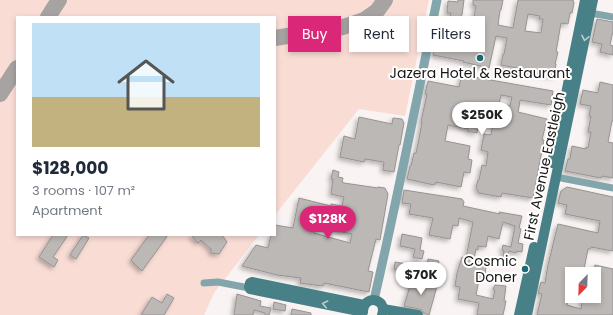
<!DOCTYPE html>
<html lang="en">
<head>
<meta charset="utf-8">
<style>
  :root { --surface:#fff; --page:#f6f6f7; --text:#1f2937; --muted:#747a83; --accent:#db2777 }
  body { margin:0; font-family:Poppins,sans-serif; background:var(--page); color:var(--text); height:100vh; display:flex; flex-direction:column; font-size:15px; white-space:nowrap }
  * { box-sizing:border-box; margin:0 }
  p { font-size:13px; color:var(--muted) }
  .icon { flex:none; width:22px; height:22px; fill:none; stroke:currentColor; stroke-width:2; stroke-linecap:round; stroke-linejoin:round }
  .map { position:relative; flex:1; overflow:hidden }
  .drawer { position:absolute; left:16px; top:16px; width:260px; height:220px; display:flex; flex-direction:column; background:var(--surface); border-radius:0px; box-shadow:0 2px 6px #0003 }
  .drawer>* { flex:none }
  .hud { position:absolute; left:288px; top:16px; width:265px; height:36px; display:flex; gap:8px }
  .needle { width:26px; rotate:203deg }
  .controls { position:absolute; left:565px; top:267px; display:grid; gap:8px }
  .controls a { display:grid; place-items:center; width:36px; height:36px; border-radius:0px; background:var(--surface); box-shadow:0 2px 6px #0003; font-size:20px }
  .price { position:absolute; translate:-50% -34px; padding:0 9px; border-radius:14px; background:#fff; color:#222; font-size:13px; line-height:26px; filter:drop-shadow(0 1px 2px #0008) }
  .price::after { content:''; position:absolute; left:50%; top:24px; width:12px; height:9px; margin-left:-6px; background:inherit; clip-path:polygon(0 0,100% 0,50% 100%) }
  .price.selected { background:var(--accent); color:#fff }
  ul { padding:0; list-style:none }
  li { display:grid; align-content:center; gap:8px; height:212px; padding:0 16px }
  li span { display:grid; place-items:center; height:124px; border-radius:0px; color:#555 }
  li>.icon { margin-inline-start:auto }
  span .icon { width:72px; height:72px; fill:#fffc; stroke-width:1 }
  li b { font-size:17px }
  .tag { padding:0 14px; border-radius:0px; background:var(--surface); box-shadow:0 2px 6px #0003; font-size:14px; line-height:36px }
  .tag.selected { background:var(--accent); color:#fff }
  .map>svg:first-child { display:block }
  .green { fill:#f9ddd5 }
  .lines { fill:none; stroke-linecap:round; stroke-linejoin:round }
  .taxiway { stroke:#a6a3a2; stroke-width:16 }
  .building { fill:#bcb8b6; stroke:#979392; fill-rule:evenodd; filter:url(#shadow) }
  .minor { stroke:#83a6ac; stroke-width:7 }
  .tertiary { stroke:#83a6ac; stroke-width:9 }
  .secondary { stroke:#488088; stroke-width:10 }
  .oneway { stroke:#b6cccf }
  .poi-dot { fill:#1e6973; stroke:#fff; stroke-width:1.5 }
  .labels { text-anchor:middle; stroke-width:4; stroke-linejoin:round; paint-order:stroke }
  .poi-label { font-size:14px; fill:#171615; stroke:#fff }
  .street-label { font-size:14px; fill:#171615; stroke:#fff }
</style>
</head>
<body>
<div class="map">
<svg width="613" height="315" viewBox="0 0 613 315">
  <defs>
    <filter id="shadow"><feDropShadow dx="-2.5" dy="2.5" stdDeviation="2" flood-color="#0004"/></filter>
  </defs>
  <rect width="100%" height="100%" fill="#f9f4f3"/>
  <path class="green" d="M0 0H429L405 116 359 109 275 215V17H17V235H259L214 293 204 315H0Z"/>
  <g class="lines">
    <g class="taxiway">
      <path d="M48 17 59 0"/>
      <path d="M275 38 343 27 364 20 377 11 385 0"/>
      <path d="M0 94 17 68"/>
    </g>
  </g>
  <g class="building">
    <path d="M458 0H464L462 15H461L457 33 469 35 472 22H473L476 6 473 5V0H503L501 10H500L498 25 513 28 518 0H573L574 3 572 13H570L568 24 561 23 556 52H558L555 64H556L554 76 528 72V70L501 65 503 54H504L507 38 496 36 489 68 463 62 464 61 433 55 438 29 447 31 451 13H447L448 1 458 2ZM528 14 540 16 539 19H543L541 33 525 31Z"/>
    <path d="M597 19 613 22V31L610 45 613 46V55L600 52 602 44 592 42Z"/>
    <path d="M462 75 553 91 551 105 520 100 519 107 518 112 547 119 542 140H544L533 198 502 193 501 197 479 193 476 188 478 180H479L482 165 486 166 488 152 481 150 484 134 491 135 496 109 483 107 481 120H479L477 133 467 131 468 129 448 125 445 141 470 146 468 159 472 160 470 173 464 172 461 187 436 182V184H434V185L407 179 410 166H411L414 153H416L419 139 422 122H421L427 94H425L428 81 459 87ZM501 95 512 97 510 106 499 104Z"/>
    <path d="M600 82 613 85V121H612L608 142 613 143V178L602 176 601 178 565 171 568 159H570L572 146 586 149V147L588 148 591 132H588L591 116H589L591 106 580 104 583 90 598 93Z"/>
    <path d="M359 117 392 124 393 118 402 119 404 123 400 145H399L394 172 383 170 384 162 365 159 364 162 340 157 344 136 355 139Z"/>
    <path d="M333 170 339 172 338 177 343 178 342 182 344 183 378 188V187L385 188 388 194 380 240 376 239 368 271 373 272 369 292 324 283 323 286 300 283 301 278 277 275 242 266 256 245 268 248 271 235H275V225L293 228 299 198 331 206V204L342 206 344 197 331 194 333 179H331ZM325 222 338 225 337 231 352 234 350 243 314 233 316 227 323 229Z"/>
    <path d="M567 187 613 197V251L591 247 590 249H588L583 274H572V285L571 284 567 305 581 309 583 296H594V274H593L595 265 613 269V315H537L542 294 538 293 541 282 545 283 548 265 558 224 598 233 600 221 565 214 567 205 558 203 561 191Z"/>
    <path d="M404 190 462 199 464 202 463 206 500 214 499 212 522 216 519 228 521 229 518 243 523 244 522 252 516 251V253L509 251 507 262 502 261 504 251 502 250 503 245 511 247 515 226 503 222 499 239 488 236 486 247 478 246V250L476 249 474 259 483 260 482 265 486 266 485 275 480 274 476 295 493 299 495 290 493 289 495 285 506 286 504 301H506L503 315H477L479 303 458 299 460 287 455 286 457 273 462 257 466 258 473 222 459 218 458 226 453 225 450 239 429 235 433 218 409 214 411 204 402 203Z"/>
    <path d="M402 234 422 238 420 250 424 251 422 259 413 257 415 249 400 246Z"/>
    <path d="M53 235H68L53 257 58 260 54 267 39 257Z"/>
    <path d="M83 235 89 238 76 259 70 255Z"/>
    <path d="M149 235H168L142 271 131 260Z"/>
    <path d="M191 235H222L227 242 219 254 211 253V249L201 240 198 243Z"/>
    <path d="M428 259 439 261 436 275 425 273Z"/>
    <path d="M395 262 413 265 412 272 394 269Z"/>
    <path d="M412 279 437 286 429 315 424 313 422 310 419 309 404 306Z"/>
    <path d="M167 294 174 298 164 315H141L152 297 162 303Z"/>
    <path d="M237 294 261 301 260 306 271 308 269 315H265V313L254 310 253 315H234Z"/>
    <path d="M274 302 286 305 285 311 273 309Z"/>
    <path d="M292 309 311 313V315H291Z"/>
  </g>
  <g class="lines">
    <g class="minor">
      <path d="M590 13 613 17"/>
      <path d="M556 177 613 188"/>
      <path d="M204 283 218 282 249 288"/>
    </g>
    <path class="tertiary" d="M374 300C397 200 417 100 437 0"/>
    <g class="secondary">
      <path d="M552 163 585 0"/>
      <path d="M383 309 418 315"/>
      <path d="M363 311C364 294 388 298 382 315"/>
      <path d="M363 312 250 289 249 287 250 283 252 282 364 305"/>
      <path d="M519 315 534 247"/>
      <path d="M527 315 593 0"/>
    </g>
  </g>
  <defs><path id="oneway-chevron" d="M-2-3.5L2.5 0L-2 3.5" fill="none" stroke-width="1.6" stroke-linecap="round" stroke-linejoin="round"/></defs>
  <g class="oneway">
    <use href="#oneway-chevron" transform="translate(585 38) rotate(102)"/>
    <use href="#oneway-chevron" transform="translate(325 304) rotate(-168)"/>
  </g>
  <g class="poi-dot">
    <circle cx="480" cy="58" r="4"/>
    <circle cx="525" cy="269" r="4"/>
  </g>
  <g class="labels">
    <g class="poi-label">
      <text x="480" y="78">Jazera Hotel &amp; Restaurant</text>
      <text x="517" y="266" text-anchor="end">Cosmic<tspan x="517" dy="16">Doner</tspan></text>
    </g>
    <g class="street-label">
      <text transform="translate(544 166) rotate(-78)" y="5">First Avenue Eastleigh</text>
    </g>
  </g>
</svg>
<div class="controls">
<a><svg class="needle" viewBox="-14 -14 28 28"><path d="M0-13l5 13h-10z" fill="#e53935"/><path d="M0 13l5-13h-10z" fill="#747a83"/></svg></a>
</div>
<b class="price" style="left:482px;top:136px">$250K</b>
<b class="price selected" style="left:328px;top:240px">$128K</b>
<b class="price" style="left:421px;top:296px">$70K</b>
<div class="hud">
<a class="tag selected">Buy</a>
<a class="tag">Rent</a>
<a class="tag">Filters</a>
</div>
<section class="drawer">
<ul>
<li><span style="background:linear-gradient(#bfe0f5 60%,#c2b280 0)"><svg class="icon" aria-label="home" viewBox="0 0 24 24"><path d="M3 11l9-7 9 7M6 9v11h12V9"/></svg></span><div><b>$128,000</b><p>3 rooms · 107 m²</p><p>Apartment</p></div></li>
</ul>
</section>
</div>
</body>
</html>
